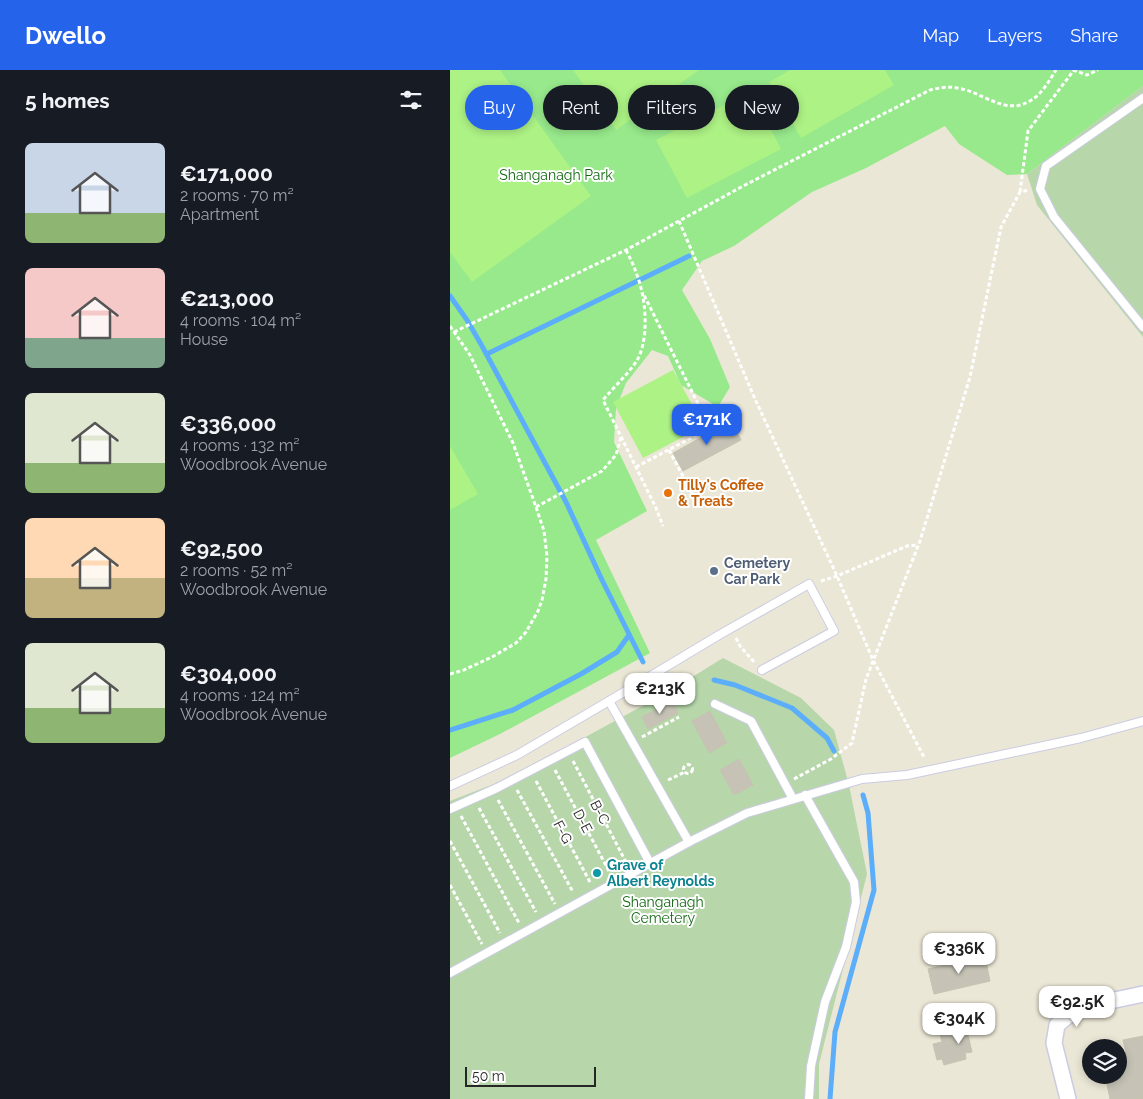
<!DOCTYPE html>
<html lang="en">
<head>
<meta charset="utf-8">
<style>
  :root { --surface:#171b24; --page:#242831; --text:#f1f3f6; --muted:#9ea1a6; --accent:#2563eb }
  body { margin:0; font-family:Raleway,sans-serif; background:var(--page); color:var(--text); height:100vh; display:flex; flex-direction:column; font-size:19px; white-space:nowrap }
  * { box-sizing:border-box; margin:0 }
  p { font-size:16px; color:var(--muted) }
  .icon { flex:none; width:28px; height:28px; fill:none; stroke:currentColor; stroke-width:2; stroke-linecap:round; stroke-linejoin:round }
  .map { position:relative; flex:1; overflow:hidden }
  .panel { display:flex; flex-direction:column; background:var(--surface); width:450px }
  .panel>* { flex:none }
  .guide { position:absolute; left:15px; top:15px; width:475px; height:45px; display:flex; gap:10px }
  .buttons { position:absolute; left:632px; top:969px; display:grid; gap:10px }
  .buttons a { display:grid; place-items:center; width:45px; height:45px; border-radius:50%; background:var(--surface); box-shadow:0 2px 8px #0003; font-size:25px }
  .scale { position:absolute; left:15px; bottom:12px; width:131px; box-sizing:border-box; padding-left:5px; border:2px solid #262626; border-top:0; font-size:14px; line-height:18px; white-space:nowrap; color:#262626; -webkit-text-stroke:4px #fff; paint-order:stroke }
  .price { position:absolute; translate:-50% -42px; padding:0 11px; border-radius:10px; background:#fff; color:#222; font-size:16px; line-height:32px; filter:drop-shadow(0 1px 2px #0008) }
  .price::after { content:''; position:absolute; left:50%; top:30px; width:15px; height:11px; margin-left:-8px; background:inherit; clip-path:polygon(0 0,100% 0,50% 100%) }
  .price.current { background:var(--accent); color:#fff }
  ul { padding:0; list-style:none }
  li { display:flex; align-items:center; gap:15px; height:125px; padding:0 25px }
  li span { display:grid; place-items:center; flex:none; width:140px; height:100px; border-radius:8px; color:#555 }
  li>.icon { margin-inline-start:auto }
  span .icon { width:60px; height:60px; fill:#fffc; stroke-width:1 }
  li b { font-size:21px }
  h2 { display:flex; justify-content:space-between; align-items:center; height:60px; padding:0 25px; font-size:21px }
  .chip { padding:0 18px; border-radius:22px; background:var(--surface); box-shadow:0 2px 8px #0003; font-size:18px; line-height:45px }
  .chip.current { background:var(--accent); color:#fff }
  header { display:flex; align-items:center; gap:30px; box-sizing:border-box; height:70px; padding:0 25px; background:var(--accent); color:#fff }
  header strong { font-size:24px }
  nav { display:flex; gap:28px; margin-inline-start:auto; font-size:18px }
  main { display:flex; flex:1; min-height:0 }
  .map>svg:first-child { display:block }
  .green { fill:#97e98b }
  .cemetery { fill:#b7d7ab }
  .pitch { fill:#adf285 }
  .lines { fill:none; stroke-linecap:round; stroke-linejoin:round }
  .stream { stroke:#5caefa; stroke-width:5 }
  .building { fill:#c6c3b6; stroke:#c6c3b0 }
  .lane-casing { stroke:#cbcbe2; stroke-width:10 }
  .street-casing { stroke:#cbcbe2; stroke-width:18 }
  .path { stroke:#fff; stroke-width:3; stroke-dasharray:4 2.5; stroke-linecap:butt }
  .lane { stroke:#fff; stroke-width:8 }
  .street { stroke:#fff; stroke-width:15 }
  .food-dot { fill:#e8710a; stroke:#fff; stroke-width:2 }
  .service-dot { fill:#5c6f8a; stroke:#fff; stroke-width:2 }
  .culture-dot { fill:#0f9aa8; stroke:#fff; stroke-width:2 }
  .labels { text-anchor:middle; stroke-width:4; stroke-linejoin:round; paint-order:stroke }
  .park-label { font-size:14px; fill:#126812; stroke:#fff }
  .food-label { font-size:14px; font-weight:bold; fill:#c56008; stroke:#fff; text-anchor:start }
  .service-label { font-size:14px; font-weight:bold; fill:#4e5e75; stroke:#fff; text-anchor:start }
  .street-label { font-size:14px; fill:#262626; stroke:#fff }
  .culture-label { font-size:14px; font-weight:bold; fill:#0d838f; stroke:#fff; text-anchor:start }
</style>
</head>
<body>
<header>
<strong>Dwello</strong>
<nav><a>Map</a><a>Layers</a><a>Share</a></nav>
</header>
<main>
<section class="panel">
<h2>5 homes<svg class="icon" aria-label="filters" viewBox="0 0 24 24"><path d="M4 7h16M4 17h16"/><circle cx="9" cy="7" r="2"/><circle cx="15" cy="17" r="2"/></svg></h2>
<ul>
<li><span style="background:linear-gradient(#c9d6e8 70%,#8fb573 0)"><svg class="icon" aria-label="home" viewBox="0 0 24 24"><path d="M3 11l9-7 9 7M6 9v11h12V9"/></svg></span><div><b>€171,000</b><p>2 rooms · 70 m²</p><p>Apartment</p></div></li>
<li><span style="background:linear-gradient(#f6c9c9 70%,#7fa58c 0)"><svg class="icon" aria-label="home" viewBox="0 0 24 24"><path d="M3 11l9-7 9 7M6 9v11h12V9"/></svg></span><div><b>€213,000</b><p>4 rooms · 104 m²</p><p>House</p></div></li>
<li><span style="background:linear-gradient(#dfe7d0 70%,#8fb573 0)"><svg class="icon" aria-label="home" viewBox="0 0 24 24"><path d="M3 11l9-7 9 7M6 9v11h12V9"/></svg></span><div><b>€336,000</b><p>4 rooms · 132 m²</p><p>Woodbrook Avenue</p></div></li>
<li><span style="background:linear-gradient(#ffd9b3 60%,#c2b280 0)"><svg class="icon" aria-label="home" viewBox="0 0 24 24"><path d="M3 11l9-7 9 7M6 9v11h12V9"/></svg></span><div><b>€92,500</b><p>2 rooms · 52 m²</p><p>Woodbrook Avenue</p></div></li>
<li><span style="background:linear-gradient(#dfe7d0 65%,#8fb573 0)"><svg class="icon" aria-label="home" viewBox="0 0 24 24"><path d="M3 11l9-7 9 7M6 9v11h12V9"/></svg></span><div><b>€304,000</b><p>4 rooms · 124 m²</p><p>Woodbrook Avenue</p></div></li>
</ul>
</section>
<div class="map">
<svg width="693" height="1029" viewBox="0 0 693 1029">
  <rect width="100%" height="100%" fill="#ebe7d6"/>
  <path class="green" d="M0 0H693V16L577 104 557 105 509 74 495 56 416 98 362 122 284 176 252 191 232 220 260 269 280 317 268 337 231 315 218 286 202 280 176 313 166 338 164 372 197 441 146 470 200 583 50 664 0 688Z"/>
  <g class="cemetery">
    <path d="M693 16V267L587 135 577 104Z"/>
    <path d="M273 588 351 628 384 660 399 715 417 804 369 994V1029H0V731L62 707 218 622Z"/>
  </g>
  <g class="pitch">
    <path d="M0 0H50L141 126 22 212 0 182Z"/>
    <path d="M123 0H249L166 60Z"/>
    <path d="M340 0H435L444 15 351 68 319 12Z"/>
    <path d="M301 21 331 79 237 128 206 70Z"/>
    <path d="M223 300 254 356 193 388 163 332Z"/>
    <path d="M0 376 28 424 0 440Z"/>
  </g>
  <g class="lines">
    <g class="stream">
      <path d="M0 226 17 250 32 276 116 432 152 510 193 592"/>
      <path d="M37 284 239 186"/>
      <path d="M264 610 285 615 342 638 377 668 384 681"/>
      <path d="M0 660 63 640 131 604 167 582 179 565"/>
      <path d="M380 1029 385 962 424 820 418 743 413 725"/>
    </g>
  </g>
  <g class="building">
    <path d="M281 351 291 370 233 401 223 383Z"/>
    <path d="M222 631 228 643 198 659 192 647Z"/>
    <path d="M260 641 277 673 259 683 242 651Z"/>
    <path d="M289 689 303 715 284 725 270 700Z"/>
    <path d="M535 886 540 911 484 924 478 899Z"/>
    <path d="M505 958 508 968 518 965 522 982 515 983 516 989 505 992 497 959Z"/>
    <path d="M497 959 505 992 494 995 492 989 487 990 483 974 492 972 489 961Z"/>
    <path d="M693 966V1029H660L655 1005H669V984L676 982 673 970Z"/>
  </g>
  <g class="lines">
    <g class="lane-casing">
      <g id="lane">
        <path d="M693 28 596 96 590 119 604 147 693 257"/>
        <path d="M265 634 301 651 343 729"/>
        <path d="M0 716 67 685 159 631 269 565 359 514 384 561 312 600"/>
        <path d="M355 725 404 812 406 832 396 877 375 932 361 996 359 1029"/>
        <path d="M0 739 47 718 135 672 200 793"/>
        <path d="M239 772 297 743 412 709 457 705 631 668 693 651"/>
        <path d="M0 903 239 772 159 631"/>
      </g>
    </g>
    <g class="street-casing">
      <path id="street" d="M618 1029 604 973 607 955 627 938 693 924"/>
    </g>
    <g class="path">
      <path d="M623 0 637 5 648 0"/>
      <path d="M570 122 578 61 624 0"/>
      <path d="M229 151 305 329 387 506 423 590 474 687"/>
      <path d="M176 180C180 188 184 196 187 205 196 228 200 270 186 292 177 305 164 317 153 330L206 438 213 456"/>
      <path d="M0 256 20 285 63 373 86 437 94 461 97 486 96 509 92 530 88 541 76 562 66 573 42 587 14 600 0 604"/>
      <path d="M4 262 176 180 295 115 480 20C489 18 498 16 507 18 531 21 554 45 578 32 591 26 599 11 606 0"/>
      <path d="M219 380 249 436"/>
      <path d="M186 397 260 358 193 223"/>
      <path d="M86 437 152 401 166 385 171 367"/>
      <path d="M371 511 387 506 457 476 468 475"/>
      <path d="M286 568 290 576 305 593"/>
      <path d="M192 667 229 647"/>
      <path d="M123 691 177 794"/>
      <circle cx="238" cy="699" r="4.5"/>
      <path d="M105 700 160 803"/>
      <path d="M344 709 381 689 402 673 416 609 470 471 520 307 551 157 570 122 579 120"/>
      <path d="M218 710 235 702"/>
      <path d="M86 711 141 814"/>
      <path d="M67 720 123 822"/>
      <path d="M48 730 105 834"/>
      <path d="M29 738 86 842"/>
      <path d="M11 746 69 853"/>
      <path d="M0 771 50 863"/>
      <path d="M0 815 32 874"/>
    </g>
    <use href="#lane" class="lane"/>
    <use href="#street" class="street"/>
  </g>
  <circle class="food-dot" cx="218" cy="423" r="5"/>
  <circle class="service-dot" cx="264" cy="501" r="5"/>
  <circle class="culture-dot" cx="147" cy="803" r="5"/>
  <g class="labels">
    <g class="park-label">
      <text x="106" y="110">Shanganagh Park</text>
      <text x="213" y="837">Shanganagh<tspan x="213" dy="16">Cemetery</tspan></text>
    </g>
    <g class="food-label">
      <text x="228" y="420">Tilly's Coffee<tspan x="228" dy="16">&amp; Treats</tspan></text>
    </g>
    <g class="service-label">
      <text x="274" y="498">Cemetery<tspan x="274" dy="16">Car Park</tspan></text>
    </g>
    <g class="street-label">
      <text transform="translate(150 742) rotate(62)" y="5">B-C</text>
      <text transform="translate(133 751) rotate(62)" y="5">D-E</text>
      <text transform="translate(113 762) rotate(62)" y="5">F-G</text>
    </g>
    <g class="culture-label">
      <text x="157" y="800">Grave of<tspan x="157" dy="16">Albert Reynolds</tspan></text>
    </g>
  </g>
</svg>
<div class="buttons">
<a><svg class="icon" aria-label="layers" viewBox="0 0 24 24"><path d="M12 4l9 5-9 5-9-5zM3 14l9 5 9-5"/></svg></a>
</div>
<div class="scale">50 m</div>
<b class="price current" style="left:257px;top:376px">€171K</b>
<b class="price" style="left:210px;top:645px">€213K</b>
<b class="price" style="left:509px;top:905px">€336K</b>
<b class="price" style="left:627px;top:958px">€92.5K</b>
<b class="price" style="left:509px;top:975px">€304K</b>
<div class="guide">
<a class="chip current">Buy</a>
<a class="chip">Rent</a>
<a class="chip">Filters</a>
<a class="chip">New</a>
</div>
</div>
</main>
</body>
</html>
